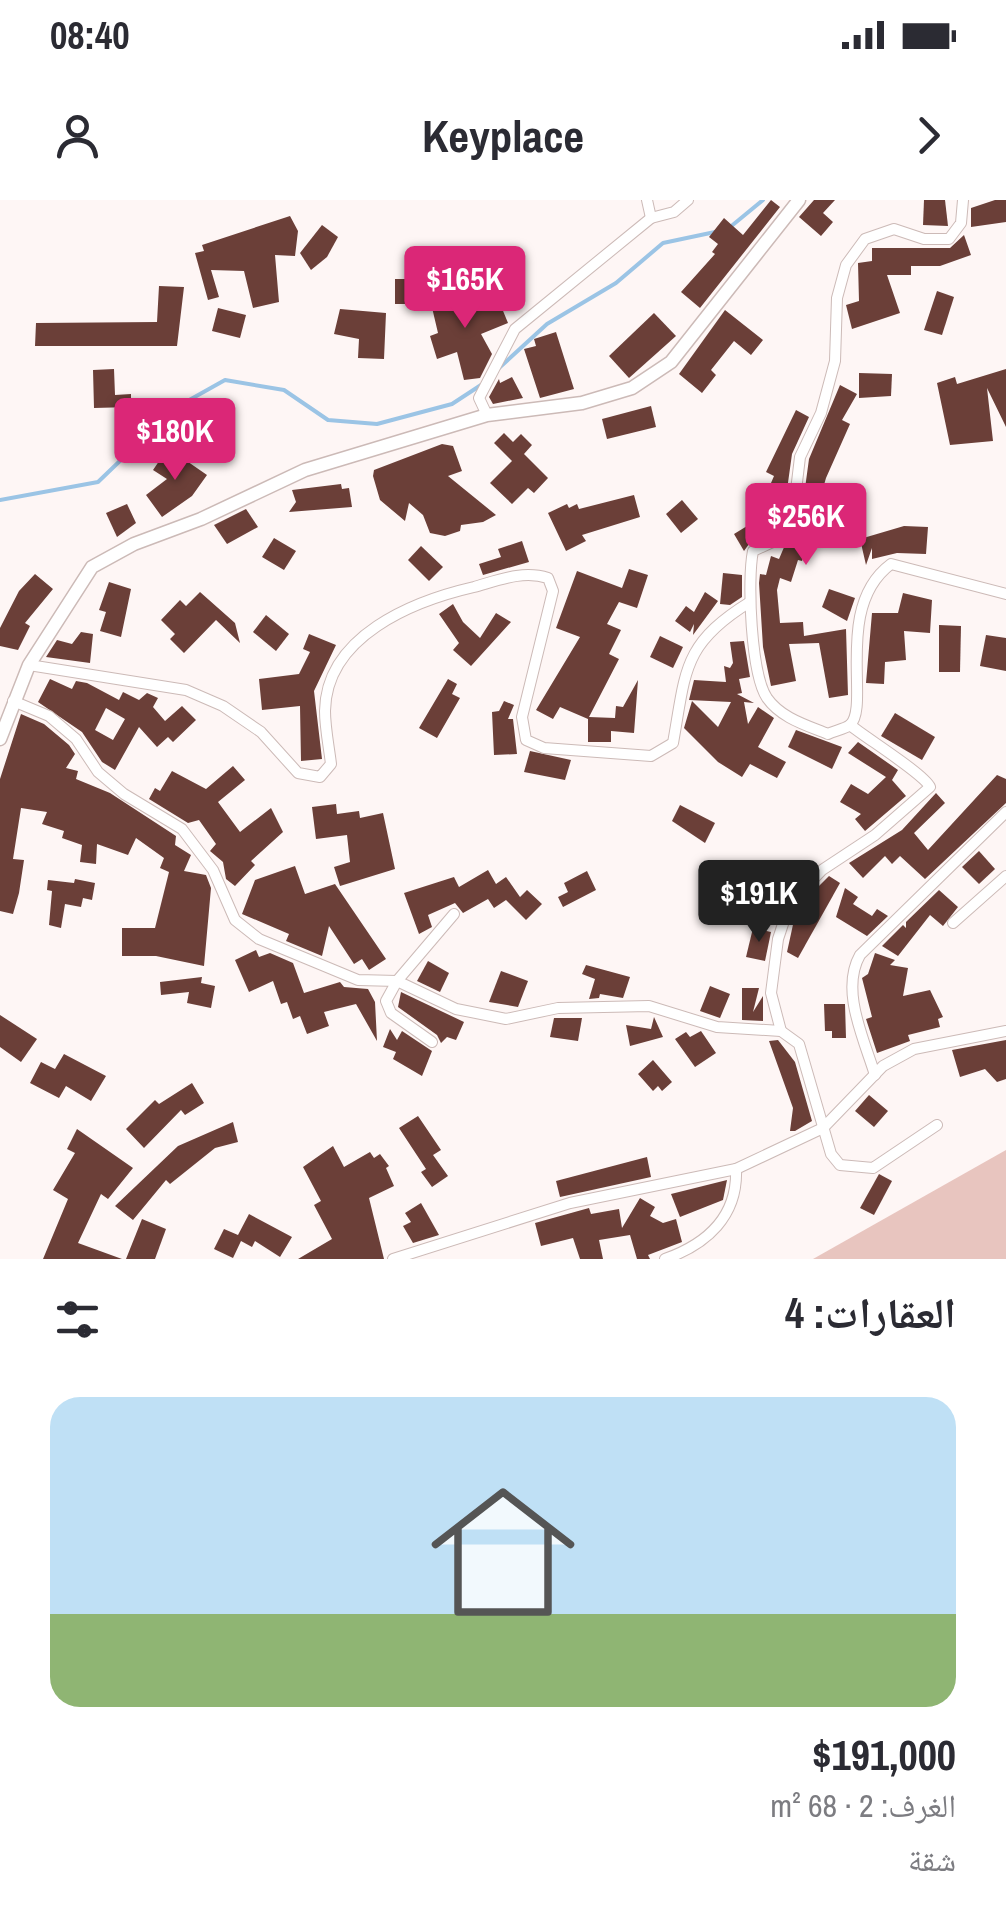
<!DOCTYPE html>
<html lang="ar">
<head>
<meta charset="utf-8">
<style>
  :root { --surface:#fff; --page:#f7f7f7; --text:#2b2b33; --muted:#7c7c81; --line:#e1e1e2; --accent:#db2777 }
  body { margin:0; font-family:"Archivo Narrow","Noto Naskh Arabic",sans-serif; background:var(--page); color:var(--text); direction:rtl; height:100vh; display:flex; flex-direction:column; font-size:38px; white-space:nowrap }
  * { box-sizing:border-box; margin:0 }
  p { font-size:32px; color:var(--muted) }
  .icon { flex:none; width:55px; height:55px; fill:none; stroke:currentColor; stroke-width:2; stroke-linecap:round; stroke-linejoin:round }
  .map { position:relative; height:1059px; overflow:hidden; direction:ltr }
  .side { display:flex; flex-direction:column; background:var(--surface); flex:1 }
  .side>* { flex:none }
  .price { position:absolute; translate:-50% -85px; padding:0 22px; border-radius:10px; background:var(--accent); color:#fff; font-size:32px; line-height:65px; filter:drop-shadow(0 2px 5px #0008) }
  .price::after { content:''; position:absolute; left:50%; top:60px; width:30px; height:22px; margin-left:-15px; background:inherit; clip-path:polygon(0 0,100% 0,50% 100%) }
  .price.active { background:#222; color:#fff }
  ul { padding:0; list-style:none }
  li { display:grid; align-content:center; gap:20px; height:530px; padding:0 50px }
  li+li { border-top:2px solid var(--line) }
  li span { display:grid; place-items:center; height:310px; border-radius:30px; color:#555 }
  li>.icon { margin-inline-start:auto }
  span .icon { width:180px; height:180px; fill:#fffc; stroke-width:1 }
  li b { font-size:42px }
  h2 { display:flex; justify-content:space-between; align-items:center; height:120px; padding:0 50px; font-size:42px }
  .status { display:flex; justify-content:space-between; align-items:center; height:70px; padding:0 50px; background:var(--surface); direction:ltr }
  .status svg { height:28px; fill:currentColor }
  header { display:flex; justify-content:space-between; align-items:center; height:130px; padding:0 50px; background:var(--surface); font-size:45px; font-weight:700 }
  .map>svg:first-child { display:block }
  .green { fill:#e8c5bf }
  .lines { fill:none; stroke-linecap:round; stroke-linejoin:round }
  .stream { stroke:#9bc4e5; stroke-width:4 }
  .building { fill:#6b3f38; fill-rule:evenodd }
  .minor-casing { stroke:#ccbab7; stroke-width:12 }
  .tertiary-casing { stroke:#ccbab7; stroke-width:15 }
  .minor { stroke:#fff; stroke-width:10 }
  .tertiary { stroke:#fff; stroke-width:12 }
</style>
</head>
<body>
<div class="status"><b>08:40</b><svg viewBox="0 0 49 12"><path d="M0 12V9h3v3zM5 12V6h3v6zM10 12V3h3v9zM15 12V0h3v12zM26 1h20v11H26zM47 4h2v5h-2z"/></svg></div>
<header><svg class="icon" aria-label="forward" viewBox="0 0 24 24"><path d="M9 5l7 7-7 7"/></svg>Keyplace<svg class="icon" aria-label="person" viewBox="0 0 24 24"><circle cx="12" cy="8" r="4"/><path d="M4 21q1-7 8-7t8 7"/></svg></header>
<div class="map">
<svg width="1006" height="1059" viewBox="0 0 1006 1059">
  <rect width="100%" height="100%" fill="#fef6f5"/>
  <path class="green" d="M1006 950V1059H813Z"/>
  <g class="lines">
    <g class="stream">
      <path d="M729 28 763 0"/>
      <path d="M499 168 547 124 616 83 663 43 715 32"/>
      <path d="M0 300 98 282 175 208 225 180 284 190 328 220 377 224 452 204 481 185"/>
    </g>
  </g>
  <g class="building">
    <path d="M771 0 780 7 700 108 681 92 715 54 712 52 718 44 709 37 724 18 743 35Z"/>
    <path d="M814 0H835L823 13 833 22 821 36 799 17Z"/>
    <path d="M924 0H945L948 26 923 25Z"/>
    <path d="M995 0H1006V22L971 27V8Z"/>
    <path d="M290 16 298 31 295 56 275 55 279 102 253 108 244 71 211 70 219 97 208 100 195 53 204 51 202 45Z"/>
    <path d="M322 25 338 37 327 57 311 70 300 53Z"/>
    <path d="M964 35 971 55 940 66H911V75H887L900 113 852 129 846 105 859 101 858 63 872 61V48H950Z"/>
    <rect x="395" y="79" width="25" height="25"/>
    <path d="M159 86 184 87 177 146H35L36 123 157 122Z"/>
    <path d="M466 91 475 111 499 101 508 123 481 134 492 154 480 178 464 180 457 152 437 159 430 136 438 133 430 99Z"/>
    <path d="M937 91 954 97 942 135 924 130Z"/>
    <path d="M218 108 246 115 240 138 212 131Z"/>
    <path d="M340 109 386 113 384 159 358 158 359 139 334 134Z"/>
    <path d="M725 110 763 140 751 155 734 141 711 170 716 175 702 193 679 174Z"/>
    <path d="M654 113 676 136 629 178 609 156Z"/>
    <path d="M556 132 574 189 540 198 524 149 536 146 534 139Z"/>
    <path d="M114 169 115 195 131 194V207L94 208 93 170Z"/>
    <path d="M1006 169V227L987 188 993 241 950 245 937 183 955 177 957 184Z"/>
    <path d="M859 173 892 174 891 196 859 198Z"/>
    <path d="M512 177 523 198 493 204 489 197 499 179 500 183Z"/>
    <path d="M840 185 857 194 842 220 850 224 826 278 802 361 798 360 791 382 780 378 777 390 780 423 803 422 804 436 846 429 848 495 829 498 819 443 789 444 796 481 771 486 763 447 759 383 760 374 766 375 771 356 779 359 803 303 809 259Z"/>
    <path d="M651 206 656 227 607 239 602 219Z"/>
    <path d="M796 210 809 217 792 254 786 297 770 333 749 344 744 351 734 334 752 323 759 336 770 311 765 308 769 299 765 297 774 276 766 272Z"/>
    <path d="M504 233 513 242 521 234 532 245 524 254 548 278 534 293 528 288 512 304 490 283 512 261 494 243Z"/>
    <path d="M442 244 453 246 462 271 448 276 496 315 483 322 461 325 460 331 445 336 430 333 423 315 409 303 405 321 380 300 373 276 374 270Z"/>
    <path d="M168 248 207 275 192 296 162 317 146 295 167 279 153 270Z"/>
    <path d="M341 284 342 289 349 288 352 307 289 312 296 302 292 290Z"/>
    <path d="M634 295 640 317 582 335 586 341 566 351 548 313 567 304 569 308 577 304 579 309Z"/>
    <path d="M682 300 698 319 681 333 666 314Z"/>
    <path d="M127 304 136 323 117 337 106 313Z"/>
    <path d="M246 309 258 327 227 344 214 325Z"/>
    <path d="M904 326 928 327 926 354 897 353 872 359V348L866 365 860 339Z"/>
    <path d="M274 338 296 351 284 370 262 357Z"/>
    <path d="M522 341 529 362 483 375 479 364 501 357 498 349Z"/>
    <path d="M421 346 443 367 429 381 408 360Z"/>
    <path d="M629 369 648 375 637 408 619 402 607 424 621 430 609 454 619 459 589 517 615 518 616 506 623 507 638 480 634 533 611 531V542H588V519L560 507 553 519 536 510 580 437 556 428 577 371 622 388Z"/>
    <path d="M723 373 742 375V397L730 405 720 404Z"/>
    <path d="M35 374 53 389 25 423 30 426 18 450 0 446V428L19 391Z"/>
    <path d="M109 382 131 389 121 437 100 431 106 412 99 410Z"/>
    <path d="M829 389 855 398 847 421 822 407Z"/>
    <path d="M200 392 235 423 240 443 216 420 184 453 170 439 175 434 161 420 180 400 186 406Z"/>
    <path d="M705 392 718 401 693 435 694 424 690 432 675 421 686 406 694 412Z"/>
    <path d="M903 393 932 400 930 433 904 431 906 460 885 462 884 484 866 483 872 413H898Z"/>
    <path d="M453 404 463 422 480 438 496 413 511 422 471 466 453 450 459 443 439 414Z"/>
    <path d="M266 415 289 434 276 451 253 432Z"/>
    <path d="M939 425 961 426 960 472H939Z"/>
    <path d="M81 432 93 434 90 463 46 457 57 440 72 444Z"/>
    <path d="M309 434 336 445 314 491 322 559 301 561 300 506 262 510 259 479 299 474 310 452 303 449Z"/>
    <path d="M986 435 1006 438V471L980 466Z"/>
    <path d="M660 436 683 447 673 468 650 457Z"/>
    <path d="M744 441 750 477 739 479 742 493 737 494 754 503 744 502 748 524 758 507 774 518 758 547 786 562 777 578 750 564 742 577 718 562 684 528 692 501 718 527 731 502 689 500 694 480 726 482 724 466 730 468 733 463 730 442Z"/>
    <path d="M50 479 72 489 76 481 87 483 119 500 123 492 139 500 147 493 158 498 153 507 165 521 182 506 196 520 173 542 168 537 157 547 139 527 115 570 102 562 82 532 38 502ZM106 508 125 519 113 540 95 530Z"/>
    <path d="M448 479 457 484 452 494 460 498 437 538 419 528Z"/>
    <path d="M504 501 514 505 508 519H513L517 554 494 555 492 512 499 511Z"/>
    <path d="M895 513 935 537 922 560 881 536Z"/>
    <path d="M21 514 44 524 69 545 75 554 66 568 78 571 76 579 110 593 176 636 175 645 191 655 184 671 206 675 211 688 204 766 156 756H122V728H155L169 672 160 668 164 658 136 638 128 655 97 644 96 664 80 662 82 645 62 638 64 631 42 624 47 612 21 608 13 659 24 660 19 693 13 714 0 711V579Z"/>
    <path d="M796 530 842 547 832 569 788 547Z"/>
    <path d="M858 542 898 570 892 580 906 596 865 631 855 619 861 614 840 602 851 584 868 594 886 577 848 553Z"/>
    <path d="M530 551 571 560 565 580 524 572Z"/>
    <path d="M233 566 245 580 218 602 240 632 271 608 283 632 251 661 255 665 235 686 226 679 223 662 210 651 216 644 199 620 188 623 149 599 155 588 160 591 172 571 206 589Z"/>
    <path d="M997 575 1006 579V603L925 679 900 656 892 664 885 656 863 678 849 663 902 630 936 593 945 603 914 633 928 650Z"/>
    <path d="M336 604 337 614 359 611 360 618 383 613 395 669 340 686 334 667 350 662 347 635 316 639 312 607Z"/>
    <path d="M680 605 715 623 705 643 672 621Z"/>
    <path d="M979 651 995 669 979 684 962 667Z"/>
    <path d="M295 666 305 694 335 684 386 759 369 770 362 759 354 764 329 726 322 756 286 741 289 734 242 714 255 680Z"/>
    <path d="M488 670 496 684 506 677 520 697 527 690 542 704 526 720 506 700 494 708 488 699 463 713 455 703 428 715 432 727 419 734 404 693 454 677 459 687Z"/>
    <path d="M587 671 596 690 563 707 558 697 568 692 564 683Z"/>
    <path d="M829 676 840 683 798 758 787 752 794 720 804 701Z"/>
    <path d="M75 679 95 683 92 700 83 698 81 707 65 704 61 728 49 725 52 691 47 690 48 680 74 683Z"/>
    <path d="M845 688 858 697 853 704 872 716 877 709 888 716 867 736 836 717Z"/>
    <path d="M939 690 958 707 943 726 930 715 898 756 882 746 903 725 906 728V722Z"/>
    <path d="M753 728 771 732 765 761 746 757Z"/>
    <path d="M256 750 259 757 270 753 293 763 304 793 340 782 344 787 368 789 375 802 377 841 356 804 324 812 329 826 307 834 300 816 293 819 287 802 281 804 273 781 249 792 235 760Z"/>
    <path d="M875 753 895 760 890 765 908 768 903 796 930 790 943 817 938 819 940 827 908 835 910 841 877 853 866 819 872 817 862 778 868 774Z"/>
    <path d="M428 761 449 773 440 792 417 781Z"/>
    <path d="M586 765 630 777 623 798 600 794 599 798 589 799 595 779 582 774Z"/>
    <path d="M501 771 528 781 518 807 489 802Z"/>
    <path d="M202 777 201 783 215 786 211 808 187 803 189 792 161 795 160 782Z"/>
    <path d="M710 786 730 794 720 818 700 811Z"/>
    <path d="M742 788H759L753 812 763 796V821L742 820Z"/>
    <path d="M401 792 464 822 456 840 447 837 441 843 437 835 398 807Z"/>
    <path d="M824 804H845L846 838H832V831H825Z"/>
    <path d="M0 815 37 839 21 862 0 847Z"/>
    <path d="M654 817 663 837 630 846 626 825 651 829Z"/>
    <path d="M554 818H582L578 841 550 837Z"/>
    <path d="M390 829 397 840 402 831 432 851 422 876 393 859 396 852 383 847Z"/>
    <path d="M701 831 716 853 695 867 675 839 686 832 690 837Z"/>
    <path d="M778 840 795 862 812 921 795 931H790L793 908 769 841Z"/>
    <path d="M1006 840V879L997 882 985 869 960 877 952 850Z"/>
    <path d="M64 854 106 876 91 901 66 886 59 898 30 883 41 862 55 869Z"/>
    <path d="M653 860 672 882 662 891 658 886 653 891 638 874Z"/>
    <path d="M192 883 204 903 185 915 181 910 144 948 126 929 155 900 159 904Z"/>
    <path d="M869 895 888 911 874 927 855 911Z"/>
    <path d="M418 916 441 950 433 955 448 976 432 987 421 972 426 969 399 928Z"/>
    <path d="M233 922 238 942 215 948 170 984 166 980 133 1020 115 1006 178 946Z"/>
    <path d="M77 929 133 968 108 999 101 994 78 1043 122 1059H43L68 999 53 990 75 953 67 949Z"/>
    <path d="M333 946 344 967 370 952 374 958 380 954 389 966 386 968 394 986 369 998 384 1059H298L332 1039 314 1005 321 1001 303 967Z"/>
    <path d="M647 957 651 977 560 997 556 981Z"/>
    <path d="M879 974 892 981 874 1015 860 1008Z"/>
    <path d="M727 980 723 1000 680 1017 671 994Z"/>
    <path d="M640 998 655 1007 650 1016 663 1023 676 1019 682 1042 648 1055 650 1059H637L630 1035 599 1040 603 1059H580L573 1038 541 1046 535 1023 589 1008 591 1014 619 1009 622 1028Z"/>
    <path d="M421 1003 439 1035 413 1043 403 1026 411 1022 405 1013Z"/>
    <path d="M249 1014 292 1037 280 1057 255 1041 252 1047 241 1041 233 1058 214 1049 224 1029 238 1035Z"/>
    <path d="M142 1019 166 1029 155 1059H126Z"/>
  </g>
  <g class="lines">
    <g class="minor-casing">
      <g id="minor">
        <path d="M647 0 651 18 674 12 688 0"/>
        <path d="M963 0 961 23 949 39H924L894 29 865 39 846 65 837 98 835 161 821 213 800 257 795 299 777 340 753 351C747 380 751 474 767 498 781 518 806 525 828 534 833 531 845 529 850 525 871 506 833 407 891 364L1006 394"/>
        <path d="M487 215 479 198 515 129 651 18"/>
        <path d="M29 465 186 490 223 506 261 532 298 573 320 577 331 564C329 547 325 528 325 511 326 436 413 401 474 387 499 380 523 370 548 378L553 391 522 517 526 540 544 548 651 556 673 543C686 471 682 444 750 402"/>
        <path d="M13 501 49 516 76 539 98 572 124 594 182 629 213 670 235 720 259 739 358 780 397 781 456 809 506 819 558 808 649 806 717 827 781 831 799 844 831 954 840 965 873 968 937 925"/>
        <path d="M953 723 1006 676"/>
        <path d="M781 831 771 793 778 739 790 703 822 670 875 635 930 587C924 574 866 538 850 525"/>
        <path d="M432 842 391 813 386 801 397 781 454 714"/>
        <path d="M875 875C864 839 840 790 860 755L1006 612"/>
        <path d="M393 1059 570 1003 736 969 823 928 883 866 914 849 1006 831"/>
        <path d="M665 1059C707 1044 738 1016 736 969"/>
      </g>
    </g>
    <g class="tertiary-casing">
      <path id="tertiary" d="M0 539 29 465 92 367 134 344 201 319 305 270 487 215 582 203 632 188 671 162 799 0"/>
    </g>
    <use href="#minor" class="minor"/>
    <use href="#tertiary" class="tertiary"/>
  </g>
</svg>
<b class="price" style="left:465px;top:131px">$165K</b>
<b class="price" style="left:175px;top:283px">$180K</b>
<b class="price" style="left:806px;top:368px">$256K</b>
<b class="price active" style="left:759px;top:745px">$191K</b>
</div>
<section class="side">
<h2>العقارات: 4<svg class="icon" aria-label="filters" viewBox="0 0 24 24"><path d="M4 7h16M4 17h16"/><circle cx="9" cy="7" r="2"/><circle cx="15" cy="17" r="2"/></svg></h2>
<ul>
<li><span style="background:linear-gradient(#bfe0f5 70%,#8fb573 0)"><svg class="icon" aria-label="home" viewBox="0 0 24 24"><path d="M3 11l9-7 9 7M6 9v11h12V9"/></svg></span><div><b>$191,000</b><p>الغرف: 2 · 68 m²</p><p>شقة</p></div></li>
</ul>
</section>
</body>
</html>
